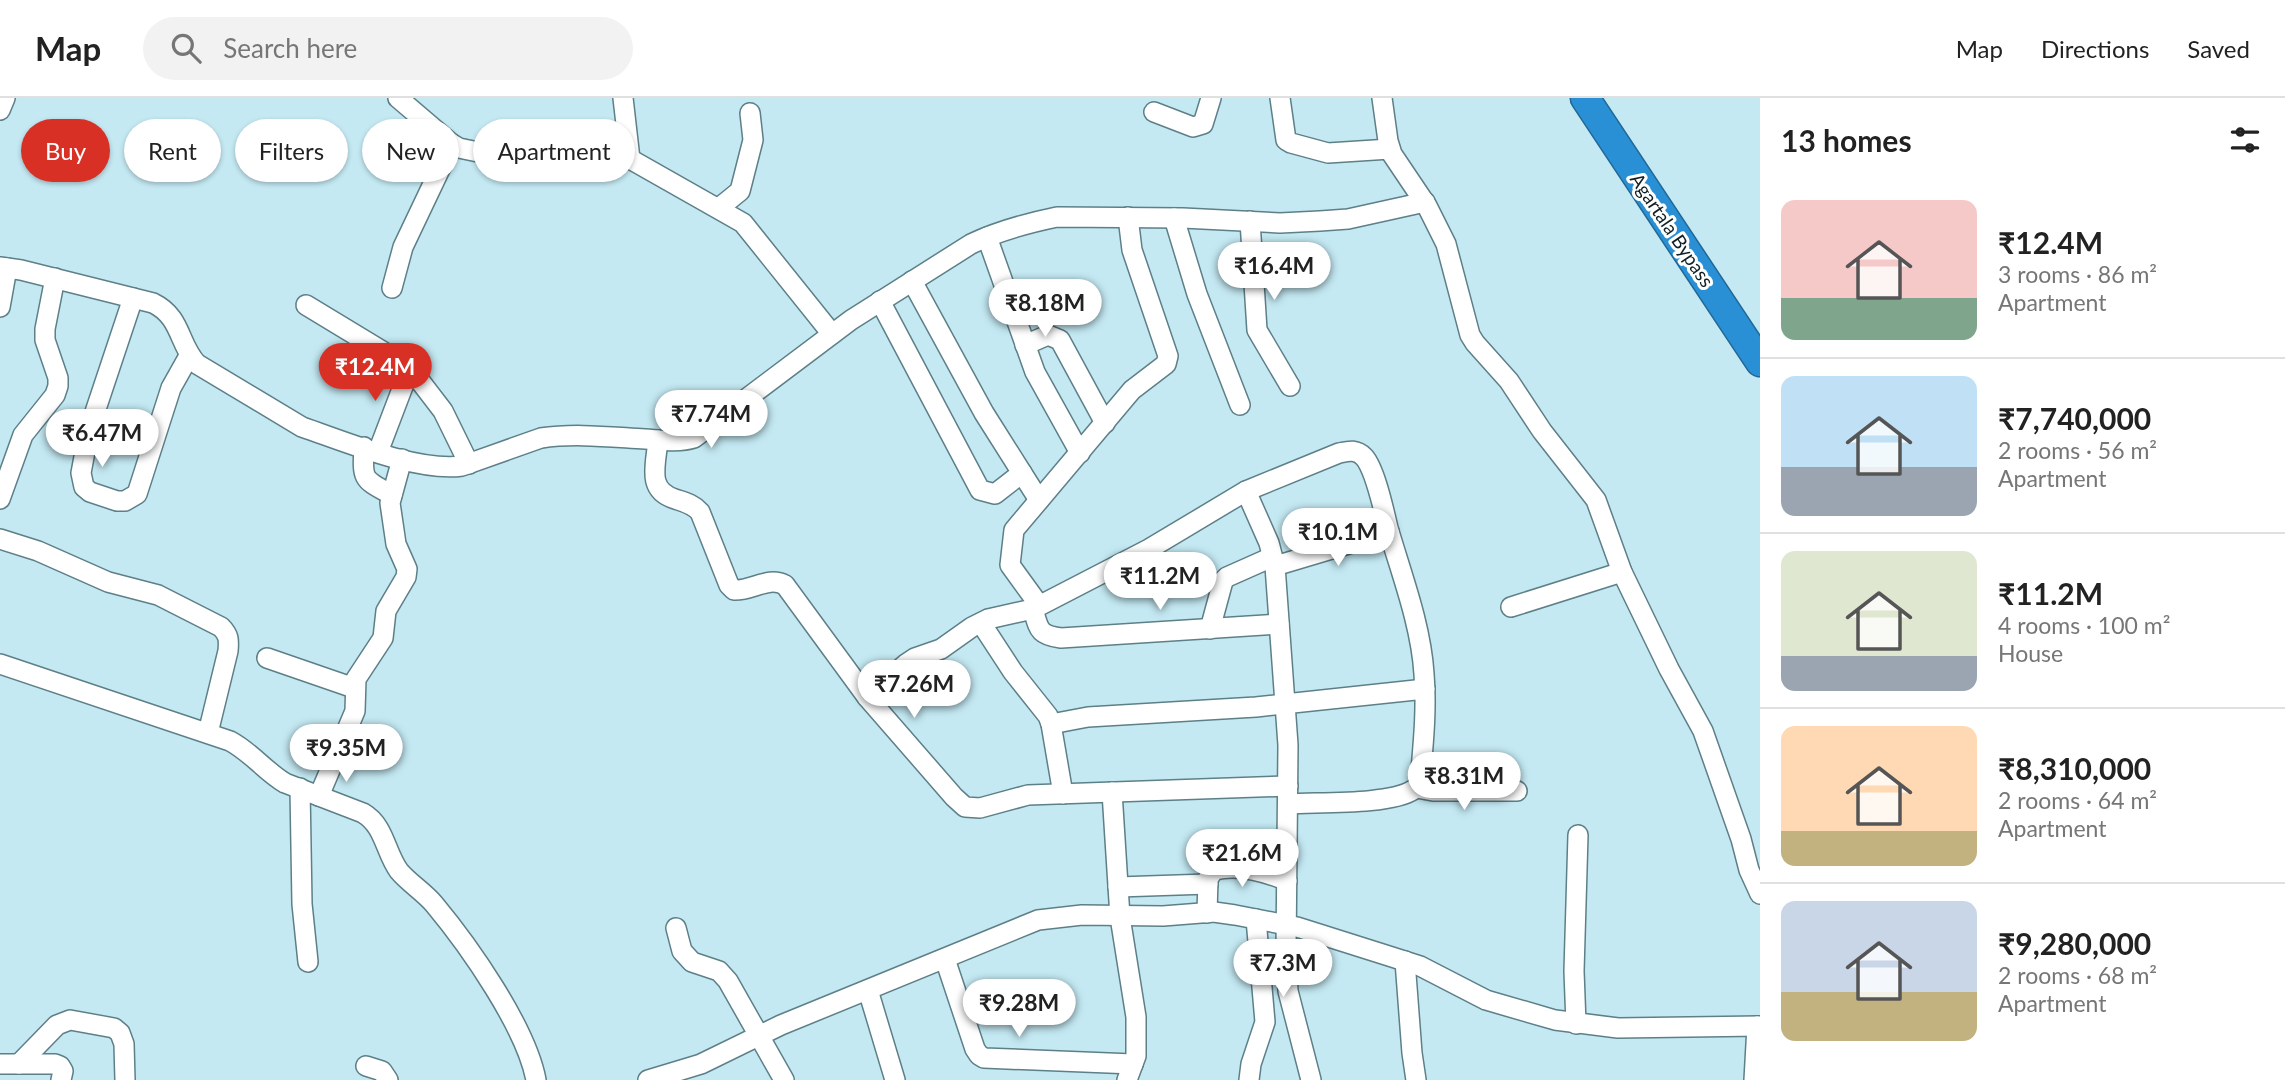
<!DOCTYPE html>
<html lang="en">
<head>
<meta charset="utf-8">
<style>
  :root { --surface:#fff; --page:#f2f2f2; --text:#222; --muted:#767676; --line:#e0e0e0; --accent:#d93025 }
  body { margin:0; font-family:Lato,sans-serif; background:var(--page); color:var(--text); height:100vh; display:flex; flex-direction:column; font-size:26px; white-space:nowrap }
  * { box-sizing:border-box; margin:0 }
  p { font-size:23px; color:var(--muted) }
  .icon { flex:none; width:38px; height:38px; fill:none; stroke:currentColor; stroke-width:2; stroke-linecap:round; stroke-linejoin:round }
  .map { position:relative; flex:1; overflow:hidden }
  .panel { display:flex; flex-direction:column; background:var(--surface); width:525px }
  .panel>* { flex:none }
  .hud { position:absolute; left:21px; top:21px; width:665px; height:63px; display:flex; gap:14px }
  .price { position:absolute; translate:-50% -60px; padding:0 16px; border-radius:24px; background:#fff; color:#222; font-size:23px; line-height:46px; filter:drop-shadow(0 2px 4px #0008) }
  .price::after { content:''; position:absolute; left:50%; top:42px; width:21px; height:16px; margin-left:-10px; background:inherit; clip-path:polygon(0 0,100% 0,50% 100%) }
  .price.on { background:var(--accent); color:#fff }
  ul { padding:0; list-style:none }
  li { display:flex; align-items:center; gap:21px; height:175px; padding:0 21px }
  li+li { border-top:2px solid var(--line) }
  li span { display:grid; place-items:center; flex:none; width:196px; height:140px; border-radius:14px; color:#555 }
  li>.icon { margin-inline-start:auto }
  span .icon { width:84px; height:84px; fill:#fffc; stroke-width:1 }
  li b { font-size:30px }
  h2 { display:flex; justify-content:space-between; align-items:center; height:84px; padding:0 21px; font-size:30px }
  .tag { padding:0 24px; border-radius:32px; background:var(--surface); box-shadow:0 2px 5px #0004; font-size:24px; line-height:63px }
  .tag.on { background:var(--accent); color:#fff }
  header { display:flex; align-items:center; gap:42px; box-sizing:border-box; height:98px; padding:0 35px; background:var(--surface); border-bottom:2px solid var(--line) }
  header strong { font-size:33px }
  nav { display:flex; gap:38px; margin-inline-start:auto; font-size:24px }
  .search { width:490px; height:63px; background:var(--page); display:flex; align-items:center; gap:18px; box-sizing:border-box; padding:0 24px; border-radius:38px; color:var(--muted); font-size:26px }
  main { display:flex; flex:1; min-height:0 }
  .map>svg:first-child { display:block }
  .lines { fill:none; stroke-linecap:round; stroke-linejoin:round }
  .minor-casing { stroke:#5d7f87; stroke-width:22 }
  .highway-casing { stroke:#216896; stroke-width:31 }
  .minor { stroke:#fff; stroke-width:19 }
  .highway { stroke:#2990d5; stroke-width:28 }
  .labels { text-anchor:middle; stroke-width:6; stroke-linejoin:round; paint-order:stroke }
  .street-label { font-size:19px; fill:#111f22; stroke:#fff }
</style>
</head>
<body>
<header>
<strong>Map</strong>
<div class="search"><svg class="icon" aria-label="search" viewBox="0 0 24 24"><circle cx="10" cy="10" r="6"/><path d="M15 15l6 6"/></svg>Search here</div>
<nav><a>Map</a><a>Directions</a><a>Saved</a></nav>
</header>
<main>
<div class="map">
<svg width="1760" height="982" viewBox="0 0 1760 982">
  <rect width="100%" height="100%" fill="#c4e9f3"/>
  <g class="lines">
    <g class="minor-casing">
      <g id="minor">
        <path d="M398 0 452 46 459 50 478 54 611 58 630 61 743 125 832 236"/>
        <path d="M623 0 630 61"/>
        <path d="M1280 0 1286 42 1291 45 1328 55 1390 51"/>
        <path d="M1382 0 1388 43 1392 56 1427 108 1446 146 1470 237 1475 245 1509 283 1542 333 1596 402 1622 474 1669 571 1703 633 1741 741 1749 772 1760 796"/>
        <path d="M0 12 5 0"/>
        <path d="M1154 14 1193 29 1203 26 1211 0"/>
        <path d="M719 110 740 93 753 42 750 15"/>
        <path d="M1174 120 1197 196 1240 307"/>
        <path d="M1250 123 1257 232 1290 288"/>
        <path d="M987 139 1035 274 1080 355"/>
        <path d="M0 169 21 172 153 205C182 219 178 246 197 266L302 329C346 344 417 374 462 368L541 340C575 335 610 339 645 341 661 342 678 345 694 340L851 222 971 146C998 133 1028 125 1057 119L1183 120 1280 125 1320 123 1348 121 1425 104"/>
        <path d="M912 183 984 315 1039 402"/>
        <path d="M392 190 403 149 452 46"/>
        <path d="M133 200 89 332 81 375 84 389 90 394 117 403H125L137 396 171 290 189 258"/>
        <path d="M880 203 980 392 995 396 1022 375"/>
        <path d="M306 207 410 270 443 313 469 366"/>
        <path d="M0 209 7 170"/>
        <path d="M1025 247 1048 237 1060 242 1105 325"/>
        <path d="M658 342C656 367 646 392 675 401 684 404 693 406 700 414L729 487 734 492C752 493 768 478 785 487L867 599 954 699 965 709 980 710 1028 697 1288 688"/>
        <path d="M364 349C362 383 363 381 392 397"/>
        <path d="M378 354 410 270"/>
        <path d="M1246 393 1269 445 1275 468 1288 647 1286 852 1288 893 1311 982"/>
        <path d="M0 401 23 337 55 297 58 288V280L45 242V231L55 180"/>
        <path d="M0 441 38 453 108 484 158 497 221 529C229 537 229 542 228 553L208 635"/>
        <path d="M1275 468 1389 434"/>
        <path d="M1039 507 1010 467 1014 432 1132 292 1166 266 1168 258 1132 152 1128 119"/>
        <path d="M1511 509 1622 474"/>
        <path d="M1033 511C1039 531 1038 537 1061 540L1279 526"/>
        <path d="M981 525 1013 574 1048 618 1051 626 1063 696"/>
        <path d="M1210 531 1223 483 1227 479 1272 459"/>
        <path d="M267 560 354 590"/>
        <path d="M0 566 230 643C251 654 265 673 285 685L363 715C385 728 385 754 399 773 409 785 424 794 434 806 469 848 526 929 536 982"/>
        <path d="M867 599 906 566 915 560 941 551 972 529 988 521 1033 511 1149 451 1246 393 1339 355C1349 353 1356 351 1364 359 1375 371 1384 413 1388 430 1402 478 1421 527 1424 576 1427 612 1423 648 1420 684 1417 688 1417 690 1413 692 1390 707 1318 704 1289 706"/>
        <path d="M1051 626 1088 619 1256 609 1425 591"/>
        <path d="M300 690 302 806 308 864"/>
        <path d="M1417 690 1433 693H1517"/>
        <path d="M1112 694 1120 819 1136 919V958L1127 982"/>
        <path d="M319 698 355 613 356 581 383 540 386 513 406 479 407 471 396 446 390 405 402 361"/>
        <path d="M1118 789 1208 786"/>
        <path d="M1207 815 1208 781 1214 772C1239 766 1264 773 1287 783"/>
        <path d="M676 830 682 853 692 864 719 873 728 883 784 982"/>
        <path d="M945 861 975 951 979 957 984 960 1133 966"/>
        <path d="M1405 863 1412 955 1416 982"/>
        <path d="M868 892 895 982"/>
        <path d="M1576 926 1574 873 1578 737"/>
        <path d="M0 966H55L60 968 63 973 61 982"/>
        <path d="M19 966 57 927 70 922 114 930 120 935 124 946 125 982"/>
        <path d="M366 968 382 973 388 982"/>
        <path d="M648 982 701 966 781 927 1038 822 1082 817 1163 818 1214 814 1235 817 1297 829 1392 859 1420 868 1486 902 1555 922 1618 930 1760 928"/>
        <path d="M1249 982 1251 966 1265 924 1256 821"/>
        <path d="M1754 982 1757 928"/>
      </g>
    </g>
    <g class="highway-casing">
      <path id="highway" d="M1585 0 1760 264"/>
    </g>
    <use href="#minor" class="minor"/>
    <use href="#highway" class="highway"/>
  </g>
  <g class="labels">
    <g class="street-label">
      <text transform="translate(1672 132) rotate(56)" y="7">Agartala Bypass</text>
    </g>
  </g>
</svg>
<b class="price" style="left:1274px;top:204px">₹16.4M</b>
<b class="price" style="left:1045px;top:241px">₹8.18M</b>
<b class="price on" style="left:375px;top:305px">₹12.4M</b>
<b class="price" style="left:711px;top:352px">₹7.74M</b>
<b class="price" style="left:102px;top:371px">₹6.47M</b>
<b class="price" style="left:1338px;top:470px">₹10.1M</b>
<b class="price" style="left:1160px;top:514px">₹11.2M</b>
<b class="price" style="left:914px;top:622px">₹7.26M</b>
<b class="price" style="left:346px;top:686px">₹9.35M</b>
<b class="price" style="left:1464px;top:714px">₹8.31M</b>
<b class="price" style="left:1242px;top:791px">₹21.6M</b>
<b class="price" style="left:1283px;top:901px">₹7.3M</b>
<b class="price" style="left:1019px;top:941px">₹9.28M</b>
<div class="hud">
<a class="tag on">Buy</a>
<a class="tag">Rent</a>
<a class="tag">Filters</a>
<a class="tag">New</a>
<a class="tag">Apartment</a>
</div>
</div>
<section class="panel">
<h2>13 homes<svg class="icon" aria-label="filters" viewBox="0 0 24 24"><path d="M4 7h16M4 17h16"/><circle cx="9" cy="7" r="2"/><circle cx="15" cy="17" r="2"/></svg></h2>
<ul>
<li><span style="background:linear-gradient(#f6c9c9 70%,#7fa58c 0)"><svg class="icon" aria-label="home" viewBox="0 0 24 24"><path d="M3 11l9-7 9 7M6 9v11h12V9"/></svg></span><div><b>₹12.4M</b><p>3 rooms · 86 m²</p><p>Apartment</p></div></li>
<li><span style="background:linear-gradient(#bfe0f5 65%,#9aa5b1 0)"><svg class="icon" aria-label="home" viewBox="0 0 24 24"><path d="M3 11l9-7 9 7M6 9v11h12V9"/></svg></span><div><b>₹7,740,000</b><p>2 rooms · 56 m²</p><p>Apartment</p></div></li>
<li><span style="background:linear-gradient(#dfe7d0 75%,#9aa5b1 0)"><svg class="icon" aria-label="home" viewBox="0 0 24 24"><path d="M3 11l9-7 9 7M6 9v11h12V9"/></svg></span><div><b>₹11.2M</b><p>4 rooms · 100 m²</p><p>House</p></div></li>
<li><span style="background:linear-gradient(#ffd9b3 75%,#c2b280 0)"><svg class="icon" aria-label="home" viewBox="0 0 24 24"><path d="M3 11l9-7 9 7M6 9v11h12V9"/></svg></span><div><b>₹8,310,000</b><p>2 rooms · 64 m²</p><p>Apartment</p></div></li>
<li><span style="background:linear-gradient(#c9d6e8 65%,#c2b280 0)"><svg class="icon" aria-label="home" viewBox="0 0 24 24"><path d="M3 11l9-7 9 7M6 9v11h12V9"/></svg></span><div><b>₹9,280,000</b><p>2 rooms · 68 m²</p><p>Apartment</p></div></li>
</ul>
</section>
</main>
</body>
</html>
